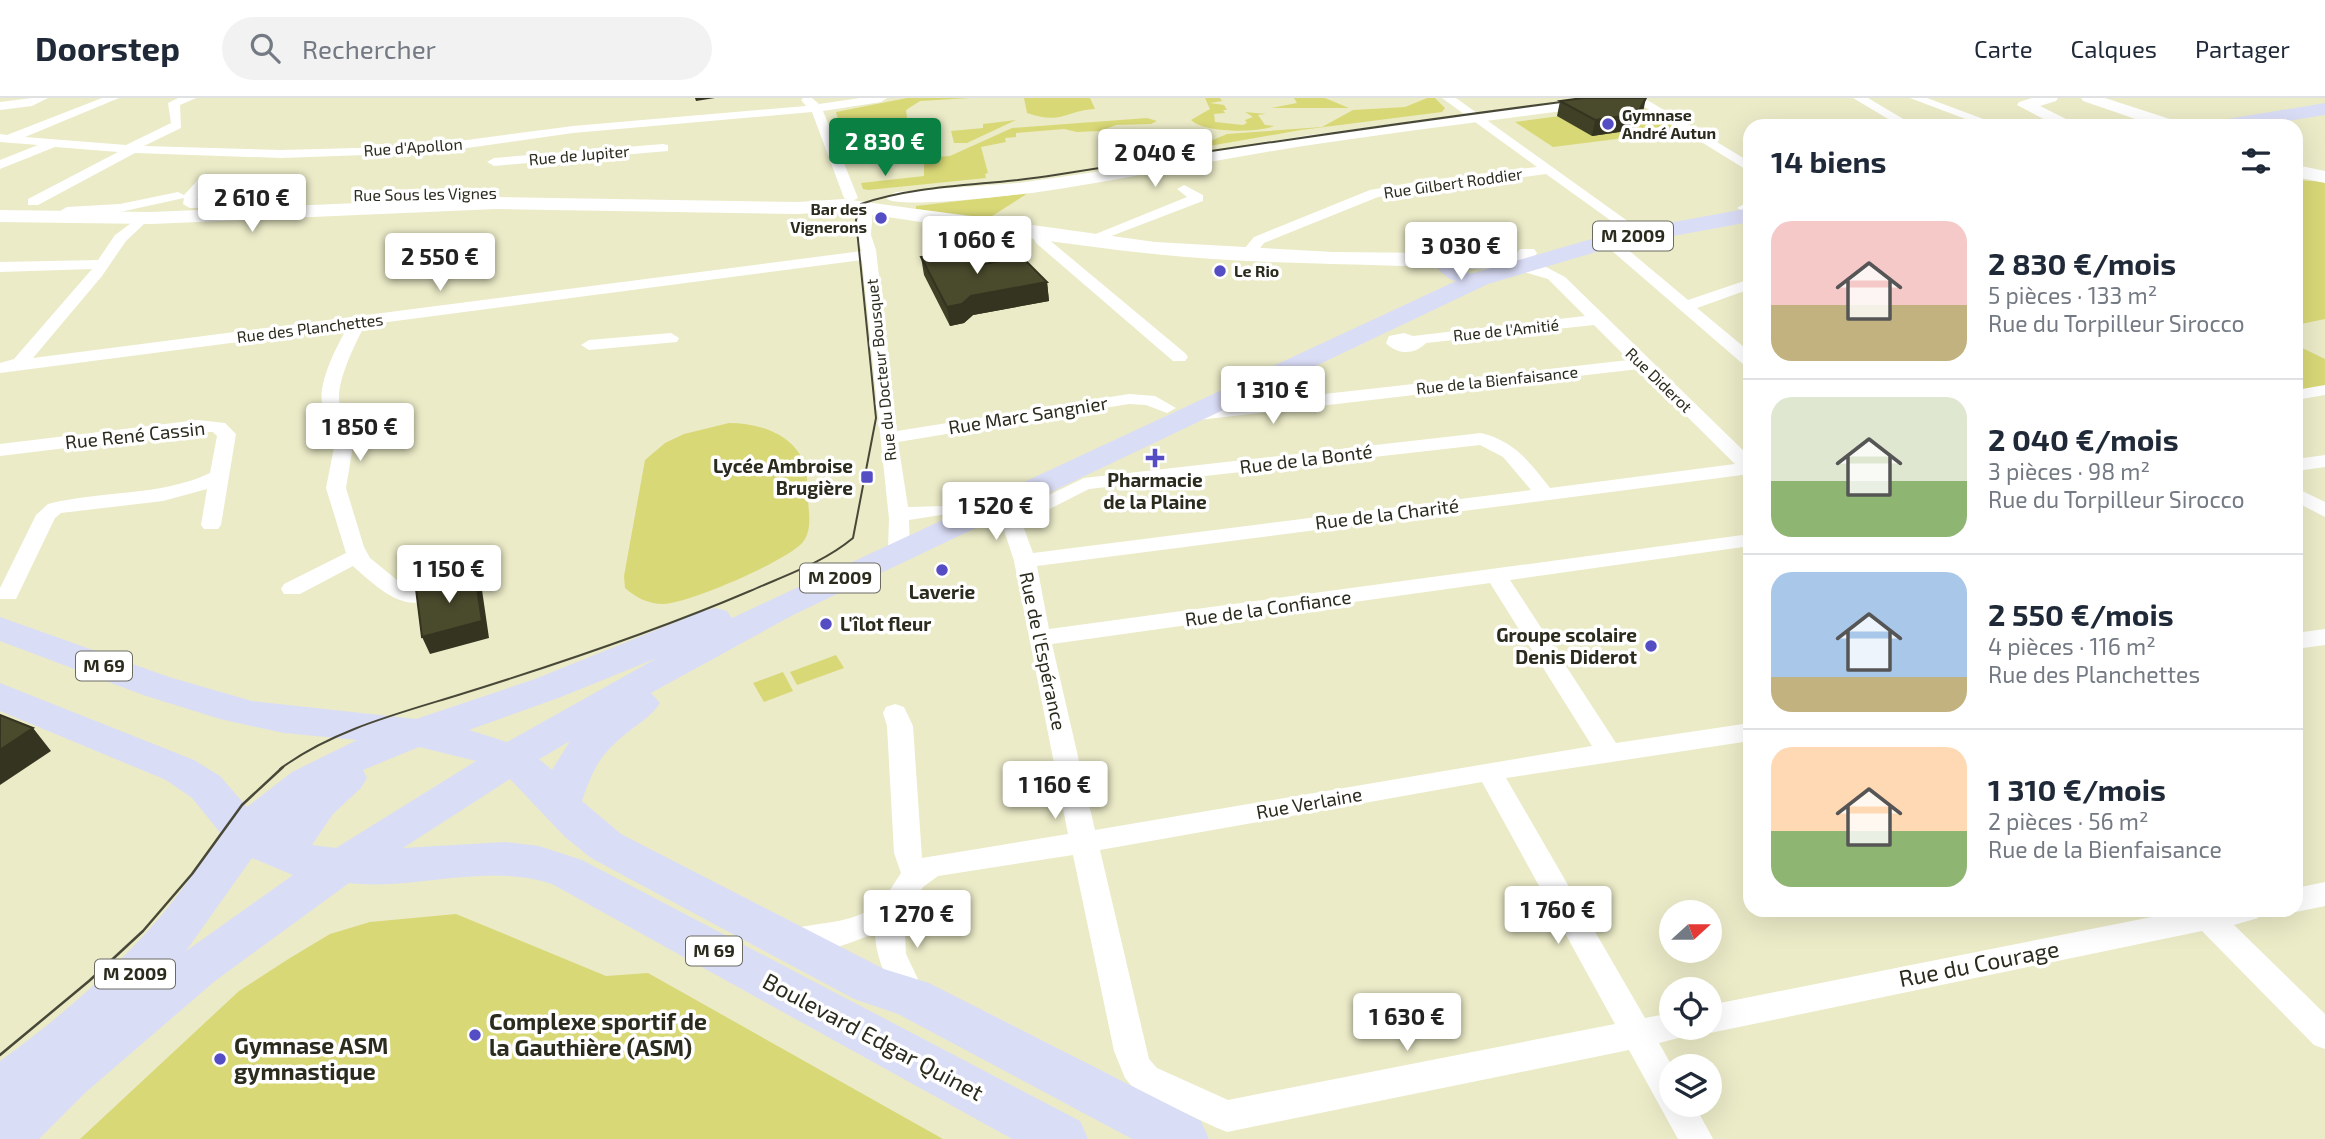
<!DOCTYPE html>
<html lang="fr">
<head>
<meta charset="utf-8">
<style>
  :root { --surface:#fff; --page:#f2f2f3; --text:#1f2937; --muted:#747a83; --line:#e0e1e3; --accent:#0b8043 }
  body { margin:0; font-family:"Exo 2",sans-serif; background:var(--page); color:var(--text); height:100vh; display:flex; flex-direction:column; font-size:26px; white-space:nowrap }
  * { box-sizing:border-box; margin:0 }
  p { font-size:23px; color:var(--muted) }
  .icon { flex:none; width:38px; height:38px; fill:none; stroke:currentColor; stroke-width:2; stroke-linecap:round; stroke-linejoin:round }
  .map { position:relative; flex:1; overflow:hidden }
  .details { position:absolute; left:1743px; top:21px; width:560px; height:798px; display:flex; flex-direction:column; background:var(--surface); border-radius:21px; box-shadow:0 7px 28px #0002 }
  .details>* { flex:none }
  .needle { width:46px; rotate:69deg }
  .controls { position:absolute; left:1659px; top:802px; display:grid; gap:14px }
  .controls a { display:grid; place-items:center; width:63px; height:63px; border-radius:50%; background:var(--surface); box-shadow:0 7px 28px #0002; font-size:35px }
  .price { position:absolute; translate:-50% -60px; padding:0 16px; border-radius:7px; background:#fff; color:#222; font-size:23px; line-height:46px; filter:drop-shadow(0 2px 4px #0008) }
  .price::after { content:''; position:absolute; left:50%; top:42px; width:21px; height:16px; margin-left:-10px; background:inherit; clip-path:polygon(0 0,100% 0,50% 100%) }
  .price.selected { background:var(--accent); color:#fff }
  ul { padding:0; list-style:none }
  li { display:flex; align-items:center; gap:21px; height:175px; padding:0 28px }
  li+li { border-top:2px solid var(--line) }
  li span { display:grid; place-items:center; flex:none; width:196px; height:140px; border-radius:21px; color:#555 }
  li>.icon { margin-inline-start:auto }
  span .icon { width:84px; height:84px; fill:#fffc; stroke-width:1 }
  li b { font-size:30px }
  h2 { display:flex; justify-content:space-between; align-items:center; height:84px; padding:0 28px; font-size:30px }
  header { display:flex; align-items:center; gap:42px; box-sizing:border-box; height:98px; padding:0 35px; background:var(--surface); border-bottom:2px solid var(--line) }
  header strong { font-size:33px }
  nav { display:flex; gap:38px; margin-inline-start:auto; font-size:24px }
  .search { width:490px; height:63px; background:var(--page); display:flex; align-items:center; gap:18px; box-sizing:border-box; padding:0 24px; border-radius:38px; color:var(--muted); font-size:26px }
  .map>svg:first-child { display:block }
  .green { fill:#d9d877 }
  .lines { fill:none; stroke-linecap:round; stroke-linejoin:round }
  .street { fill:#fff; fill-rule:evenodd }
  .secondary { fill:#fff; fill-rule:evenodd }
  .primary { fill:#daddf6; fill-rule:evenodd }
  .tram-far1 { stroke:#484838; stroke-width:2 }
  .tram { stroke:#484838; stroke-width:2.5 }
  .wall { fill:#404027 }
  .shaded-wall { fill:#343420 }
  .building { fill:#4a4a2d; stroke:#343420; stroke-width:2 }
  .poi-dot { fill:#544dc4; stroke:#fff; stroke-width:2.5 }
  .labels { text-anchor:middle; stroke-width:7; stroke-linejoin:round; paint-order:stroke }
  .far-poi-label { font-size:16px; font-weight:bold; fill:#2b2b1e; stroke:#fff; text-anchor:start }
  .far-street-label { font-size:16px; fill:#2b2b1e; stroke:#fff }
  .shield { fill:#fff; stroke:#6b6b62; stroke-width:2 }
  .shield-label { font-size:18px; font-weight:bold; fill:#2b2b1e }
  .street-label { font-size:19px; fill:#2b2b1e; stroke:#fff }
  .poi-label { font-size:19px; font-weight:bold; fill:#2b2b1e; stroke:#fff; text-anchor:end }
  .near-street-label { font-size:23px; fill:#2b2b1e; stroke:#fff }
  .near-poi-label { font-size:23px; font-weight:bold; fill:#2b2b1e; stroke:#fff; text-anchor:start }
</style>
</head>
<body>
<header>
<strong>Doorstep</strong>
<div class="search"><svg class="icon" aria-label="search" viewBox="0 0 24 24"><circle cx="10" cy="10" r="6"/><path d="M15 15l6 6"/></svg>Rechercher</div>
<nav><a>Carte</a><a>Calques</a><a>Partager</a></nav>
</header>
<div class="map">
<svg width="2325" height="1041" viewBox="0 0 2325 1041">
  <rect width="100%" height="100%" fill="#ebebc8"/>
  <g class="green">
    <path d="M907 0H970L920 3 906 12 907 20 854 24V53L853 57 849 58 836 14Z"/>
    <path d="M1024 0H1090L1095 11C1063 13 1063 27 1027 15Z"/>
    <path d="M1205 0H1220L1222 3 1210 5 1224 7 1227 12H1223L1225 15 1214 16 1215 24 1243 27 1247 25 1245 22 1253 19 1245 14 1266 16 1258 17 1265 27 1274 28C1257 35 1204 35 1191 22L1210 11Z"/>
    <path d="M1289 0H1325L1349 10H1271L1297 5 1294 0Z"/>
    <path d="M1427 0H1435L1445 10 1442 14 1301 32 1192 51 1227 36 1322 29 1353 12 1405 9Z"/>
    <path d="M1627 9 1647 11 1680 33 1553 49 1515 24Z"/>
    <path d="M1147 20 1157 23 1151 26 1116 27 1100 33 1077 34 1064 31 1016 35V39L1005 40 1006 44 981 49 988 75 985 76 986 80 868 92 863 91 861 85 924 78V60L950 58 1012 30Z"/>
    <path d="M1016 22 967 45H954L951 33 983 30V26Z"/>
    <path d="M2296 82 2325 84V221L2296 227Z"/>
    <path d="M1028 95 989 120 916 111V108Z"/>
    <path d="M2296 247 2325 261V292L2296 297Z"/>
    <path d="M729 325C757 325 793 335 804 365 808 376 807 391 808 402 809 416 812 432 803 444 787 463 688 506 663 506 648 506 635 499 625 490L624 478 645 362 665 345 684 336Z"/>
    <path d="M836 557 844 570 797 587 790 574Z"/>
    <path d="M783 574 793 593 764 604 753 585Z"/>
    <path d="M456 816 606 878 648 875 943 1041H80L239 893 290 860 330 836 370 824Z"/>
  </g>
  <g class="lines">
    <g class="street">
      <path d="M32 0H48L32 8 0 12V4Z"/>
      <path d="M102 0H119L25 39 126 47 171 25 168 5 178 0H196L180 7 181 30 144 48 281 52 393 49 467 42 573 28 806 8 801 2 803 0H812L819 6 860 0H887L881 4 823 13 858 100 851 104 844 100 812 14 573 35 467 50 393 56 281 60 135 55 38 107H28V101L118 54 55 49 0 71V62L38 47 0 44V36L7 37Z"/>
      <path d="M1442 0H1456L1647 137 1640 141 1635 140 1546 76 1378 99 1264 145 1253 159H1243L1240 156 1254 139 1370 92 1421 83 1537 69Z"/>
      <path d="M1630 0H1644L1750 64V74Z"/>
      <path d="M1853 0H1868L1915 28H1900Z"/>
      <path d="M1910 0H1927L2002 28H1984Z"/>
      <path d="M663 46 668 47V53L494 68 487 64 494 60Z"/>
      <path d="M1114 51 1119 52 1133 75 1131 78H1121L1119 75 1108 55Z"/>
      <path d="M203 81 210 85 197 102 293 100 300 104 293 108 190 110 183 106 184 100 120 114 67 117 60 113 67 109 120 106 178 94 184 97 198 82Z"/>
      <path d="M1184 87 1203 97V103L1093 145 1088 146 1081 142 1187 99 1177 91Z"/>
      <path d="M866 105 873 109 871 137 876 152 897 333 1129 296 1155 298 1176 310 1167 315 1146 307 1129 306 898 344 908 409 947 408 950 412 947 416 909 422 910 452 907 457H891L888 452 889 421 862 162 365 227C356 244 334 287 340 307 343 315 352 321 356 329L346 390 364 449 370 460 397 482 421 494 424 499 421 504C397 510 370 483 353 468L300 496H284L281 491 284 486 346 455 326 390 338 329C334 322 327 318 324 311 314 291 337 248 347 230L0 275V265L14 261 92 171 0 174V164L98 162 115 137 138 120 143 121 145 124 143 127 126 143 102 178 33 260 862 153C855 138 856 125 859 109Z"/>
      <path d="M1744 106 1750 108V117L1737 110Z"/>
      <path d="M1038 131 1043 132 1047 140 1185 255 1188 259 1185 263H1173L1036 145 1031 135Z"/>
      <path d="M1609 139 1614 140 1688 202 1750 181V191L1697 210 1750 254V268L1744 267 1604 146 1602 143 1604 140Z"/>
      <path d="M1519 163 1546 169 1565 179 1750 359V376L1037 468 1049 531 1750 436V448L1510 482 1616 645 1750 625V643L1506 680 1645 920 1671 915V929H1687L1682 939 1659 945 1672 968 1671 1006H1694L1713 1041H1678L1629 952 1227 1034 1215 1029 1135 992 1125 980 1114 953 1073 757 938 778 923 789 904 817 906 856 927 900 923 909 912 913 901 909C889 885 876 863 875 835 849 846 813 860 785 851L780 842 785 833C815 823 851 828 878 806 888 798 894 785 901 775L894 755 887 628 883 615 886 609 895 606 904 609 913 628 922 760 1068 736 1014 463 1003 429 962 424 959 420 962 416 1008 417 1084 380 1481 335C1514 343 1530 364 1550 390L1735 366 1639 271 1190 323 1181 317 1190 311 1629 262 1594 227 1426 245C1416 256 1398 258 1386 245L1389 238 1404 235 1413 238 1585 218 1548 181 1514 171 1511 168 1514 165ZM1480 347 1503 359 1531 392 1033 455 1022 425 1089 391ZM1490 485 1592 648 1095 732 1052 546ZM1482 684 1615 926 1228 1002 1157 970 1149 961 1100 752Z"/>
      <path d="M671 235 679 240 677 244 589 252 581 247 589 242Z"/>
      <path d="M2325 287V297L2296 302V292Z"/>
      <path d="M198 322 225 325 236 336 221 427 218 431H204L201 427 207 391 163 403 61 415 55 420 16 501H0V490L36 417 48 406C102 392 159 399 210 375L217 338 213 334H198L0 358V346Z"/>
      <path d="M2325 357V369L2296 373V361Z"/>
      <path d="M2296 390 2325 404V419L2296 404Z"/>
      <path d="M2325 531V547L2296 551V535Z"/>
      <path d="M2325 784V808L2296 814 2291 812H2296V790Z"/>
      <path d="M2187 812H2262L2258 820 2234 827 2325 916V951L2314 947 2202 833 1710 935 1698 929H1710V907Z"/>
    </g>
    <g class="secondary">
      <path d="M1587 0H1632L1624 5C1517 19 1410 32 1303 48 1213 62 1123 82 1032 95 1011 97 896 112 886 100L896 94 1019 85 1109 72 1303 38Z"/>
      <path d="M2032 0H2058L2056 3 2040 8 2080 28H2057L2017 7 2019 4Z"/>
      <path d="M2081 0H2105L2179 24 2182 28H2156L2083 3Z"/>
      <path d="M2296 67 2325 73V85L2296 79Z"/>
      <path d="M496 99 798 104 844 101 1155 144 1333 154 1439 155 1513 161 1520 151H1534L1537 155 1526 172 1519 174C1398 164 1275 169 1154 156 1050 145 947 127 844 113L798 116 496 111 151 126 0 124V112L151 114Z"/>
    </g>
    <g class="primary">
      <path d="M2325 5V17L2255 28H2212L2221 22Z"/>
      <path d="M1750 110V124L1613 149 1488 186 793 517 651 595 660 605C652 618 639 625 627 635 600 656 593 671 582 703L621 736 884 871 929 885 1201 1023 1209 1041H1132L898 916 854 901 591 760 564 738 510 681 403 750 505 744 539 748 582 762 1080 1023 1088 1041H1012L552 786C485 764 416 793 349 785L215 883 86 994 39 1041H0V963C58 921 114 873 160 819 182 793 201 764 222 737L192 700 166 682 0 613V585L194 662 220 678 247 709 292 674 357 642 284 635 220 621 143 597 0 543V519L169 579 252 603 416 621 535 581 703 513 715 510 727 513 732 520 1456 183C1446 181 1437 170 1431 162L1435 157H1451L1470 176 1609 136ZM657 560 507 644 469 632 561 599ZM570 643 552 672 539 661 543 659ZM419 649 476 663 336 750 312 747 333 716 361 690 367 680 363 672ZM252 760 293 777 186 853Z"/>
    </g>
    <path class="tram-far1" d="M280 671C331 633 396 616 455 598 555 567 654 534 750 493 786 477 823 465 853 440L876 320 856 122 861 106C923 85 991 88 1055 77 1234 49 1413 23 1592 0"/>
    <path class="tram" d="M0 957 89 883 143 833 192 776 242 707 283 669"/>
  </g>
  <g class="wall">
    <path d="M1560 3 1643 14 1633 32 1592 38 1557 18Z"/>
    <path d="M921 159 973 168 1047 184 1049 203 973 217 964 225 950 228 924 177Z"/>
  </g>
  <g class="shaded-wall">
    <path d="M695 0H715L696 3Z"/>
    <path d="M1646 0 1643 14 1633 32 1592 38 1595 22Z"/>
    <path d="M1047 184 1049 203 973 217 964 225 950 228 947 209 971 198Z"/>
    <path d="M475 476 482 492 489 540 430 556 422 539Z"/>
    <path d="M33 630 51 653 0 687V652Z"/>
  </g>
  <g class="building">
    <path d="M1583 0H1646L1637 16 1595 22 1560 3Z"/>
    <path d="M962 153 973 168 1022 159 1047 184 971 198 962 206 947 209 921 159Z"/>
    <path d="M475 476 482 523 422 539 416 491Z"/>
    <path d="M0 617 33 630 0 652Z"/>
  </g>
  <g class="poi-dot">
    <circle cx="1608" cy="26" r="7"/>
    <circle cx="881" cy="120" r="7"/>
    <circle cx="1220" cy="173" r="7"/>
    <path d="M1151.5 349.5h7v7h7v7h-7v7h-7v-7h-7v-7h7z"/>
    <rect x="860" y="372" width="14" height="14" rx="3.5"/>
    <circle cx="942" cy="472" r="7"/>
    <circle cx="826" cy="526" r="7"/>
    <circle cx="1651" cy="548" r="7"/>
    <circle cx="475" cy="937" r="7"/>
    <circle cx="220" cy="961" r="7"/>
  </g>
  <g class="labels">
    <g class="far-poi-label">
      <text x="1622" y="23">Gymnase<tspan x="1622" dy="18">André Autun</tspan></text>
      <text x="867" y="117" text-anchor="end">Bar des<tspan x="867" dy="18">Vignerons</tspan></text>
      <text x="1234" y="179">Le Rio</text>
    </g>
    <g class="far-street-label">
      <text transform="translate(413 49) rotate(-4)" y="6">Rue d'Apollon</text>
      <text transform="translate(579 57) rotate(-5)" y="6">Rue de Jupiter</text>
      <text transform="translate(1453 85) rotate(-8)" y="6">Rue Gilbert Roddier</text>
      <text transform="translate(425 96) rotate(-1)" y="6">Rue Sous les Vignes</text>
      <text transform="translate(310 230) rotate(-7)" y="6">Rue des Planchettes</text>
      <text transform="translate(1506 232) rotate(-6)" y="6">Rue de l'Amitié</text>
      <text transform="translate(881 272) rotate(-96)" y="6">Rue du Docteur Bousquet</text>
      <text transform="translate(1497 282) rotate(-6)" y="6">Rue de la Bienfaisance</text>
      <text transform="translate(1659 282) rotate(44)" y="6">Rue Diderot</text>
    </g>
    <g class="shield">
      <rect x="1593" y="123.5" width="80" height="29" rx="5"/>
      <rect x="800" y="465.5" width="80" height="29" rx="5"/>
      <rect x="76" y="553.5" width="56" height="29" rx="5"/>
      <rect x="686" y="838.5" width="56" height="29" rx="5"/>
      <rect x="95" y="861.5" width="80" height="29" rx="5"/>
    </g>
    <g class="shield-label">
      <text x="1633" y="144">M 2009</text>
      <text x="840" y="486">M 2009</text>
      <text x="104" y="574">M 69</text>
      <text x="714" y="859">M 69</text>
      <text x="135" y="882">M 2009</text>
    </g>
    <g class="street-label">
      <text transform="translate(1028 317) rotate(-9)" y="7">Rue Marc Sangnier</text>
      <text transform="translate(135 337) rotate(-6)" y="7">Rue René Cassin</text>
      <text transform="translate(1306 361) rotate(-7)" y="7">Rue de la Bonté</text>
      <text transform="translate(1387 416) rotate(-7)" y="7">Rue de la Charité</text>
      <text transform="translate(1268 510) rotate(-8)" y="7">Rue de la Confiance</text>
      <text transform="translate(1043 553) rotate(78)" y="7">Rue de l'Espérance</text>
      <text transform="translate(1309 705) rotate(-10)" y="7">Rue Verlaine</text>
    </g>
    <g class="poi-label">
      <text x="853" y="375">Lycée Ambroise<tspan x="853" dy="22">Brugière</tspan></text>
      <text x="1155" y="389" text-anchor="middle">Pharmacie<tspan x="1155" dy="22">de la Plaine</tspan></text>
      <text x="942" y="501" text-anchor="middle">Laverie</text>
      <text x="840" y="533" text-anchor="start">L'îlot fleur</text>
      <text x="1637" y="544">Groupe scolaire<tspan x="1637" dy="22">Denis Diderot</tspan></text>
    </g>
    <g class="near-street-label">
      <text transform="translate(1979 866) rotate(-11)" y="8">Rue du Courage</text>
      <text transform="translate(873 939) rotate(28)" y="8">Boulevard Edgar Quinet</text>
    </g>
    <g class="near-poi-label">
      <text x="489" y="932">Complexe sportif de<tspan x="489" dy="26">la Gauthière (ASM)</tspan></text>
      <text x="234" y="956">Gymnase ASM<tspan x="234" dy="26">gymnastique</tspan></text>
    </g>
  </g>
</svg>
<div class="controls">
<a><svg class="needle" viewBox="-14 -14 28 28"><path d="M0-13l5 13h-10z" fill="#e53935"/><path d="M0 13l5-13h-10z" fill="#747a83"/></svg></a>
<a><svg class="icon" aria-label="locate" viewBox="0 0 24 24"><circle cx="12" cy="12" r="6"/><path d="M12 2v4M12 18v4M2 12h4M18 12h4"/></svg></a>
<a><svg class="icon" aria-label="layers" viewBox="0 0 24 24"><path d="M12 4l9 5-9 5-9-5zM3 14l9 5 9-5"/></svg></a>
</div>
<b class="price selected" style="left:885px;top:80px">2 830 €</b>
<b class="price" style="left:1155px;top:91px">2 040 €</b>
<b class="price" style="left:252px;top:136px">2 610 €</b>
<b class="price" style="left:977px;top:178px">1 060 €</b>
<b class="price" style="left:1461px;top:184px">3 030 €</b>
<b class="price" style="left:440px;top:195px">2 550 €</b>
<b class="price" style="left:1273px;top:328px">1 310 €</b>
<b class="price" style="left:360px;top:365px">1 850 €</b>
<b class="price" style="left:996px;top:444px">1 520 €</b>
<b class="price" style="left:449px;top:507px">1 150 €</b>
<b class="price" style="left:1055px;top:723px">1 160 €</b>
<b class="price" style="left:1558px;top:848px">1 760 €</b>
<b class="price" style="left:917px;top:852px">1 270 €</b>
<b class="price" style="left:1407px;top:955px">1 630 €</b>
<section class="details">
<h2>14 biens<svg class="icon" aria-label="filters" viewBox="0 0 24 24"><path d="M4 7h16M4 17h16"/><circle cx="9" cy="7" r="2"/><circle cx="15" cy="17" r="2"/></svg></h2>
<ul>
<li><span style="background:linear-gradient(#f6c9c9 60%,#c2b280 0)"><svg class="icon" aria-label="home" viewBox="0 0 24 24"><path d="M3 11l9-7 9 7M6 9v11h12V9"/></svg></span><div><b>2 830 €/mois</b><p>5 pièces · 133 m²</p><p>Rue du Torpilleur Sirocco</p></div></li>
<li><span style="background:linear-gradient(#dfe7d0 60%,#8fb573 0)"><svg class="icon" aria-label="home" viewBox="0 0 24 24"><path d="M3 11l9-7 9 7M6 9v11h12V9"/></svg></span><div><b>2 040 €/mois</b><p>3 pièces · 98 m²</p><p>Rue du Torpilleur Sirocco</p></div></li>
<li><span style="background:linear-gradient(#a9c7e8 75%,#c2b280 0)"><svg class="icon" aria-label="home" viewBox="0 0 24 24"><path d="M3 11l9-7 9 7M6 9v11h12V9"/></svg></span><div><b>2 550 €/mois</b><p>4 pièces · 116 m²</p><p>Rue des Planchettes</p></div></li>
<li><span style="background:linear-gradient(#ffd9b3 60%,#8fb573 0)"><svg class="icon" aria-label="home" viewBox="0 0 24 24"><path d="M3 11l9-7 9 7M6 9v11h12V9"/></svg></span><div><b>1 310 €/mois</b><p>2 pièces · 56 m²</p><p>Rue de la Bienfaisance</p></div></li>
</ul>
</section>
</div>
</body>
</html>
